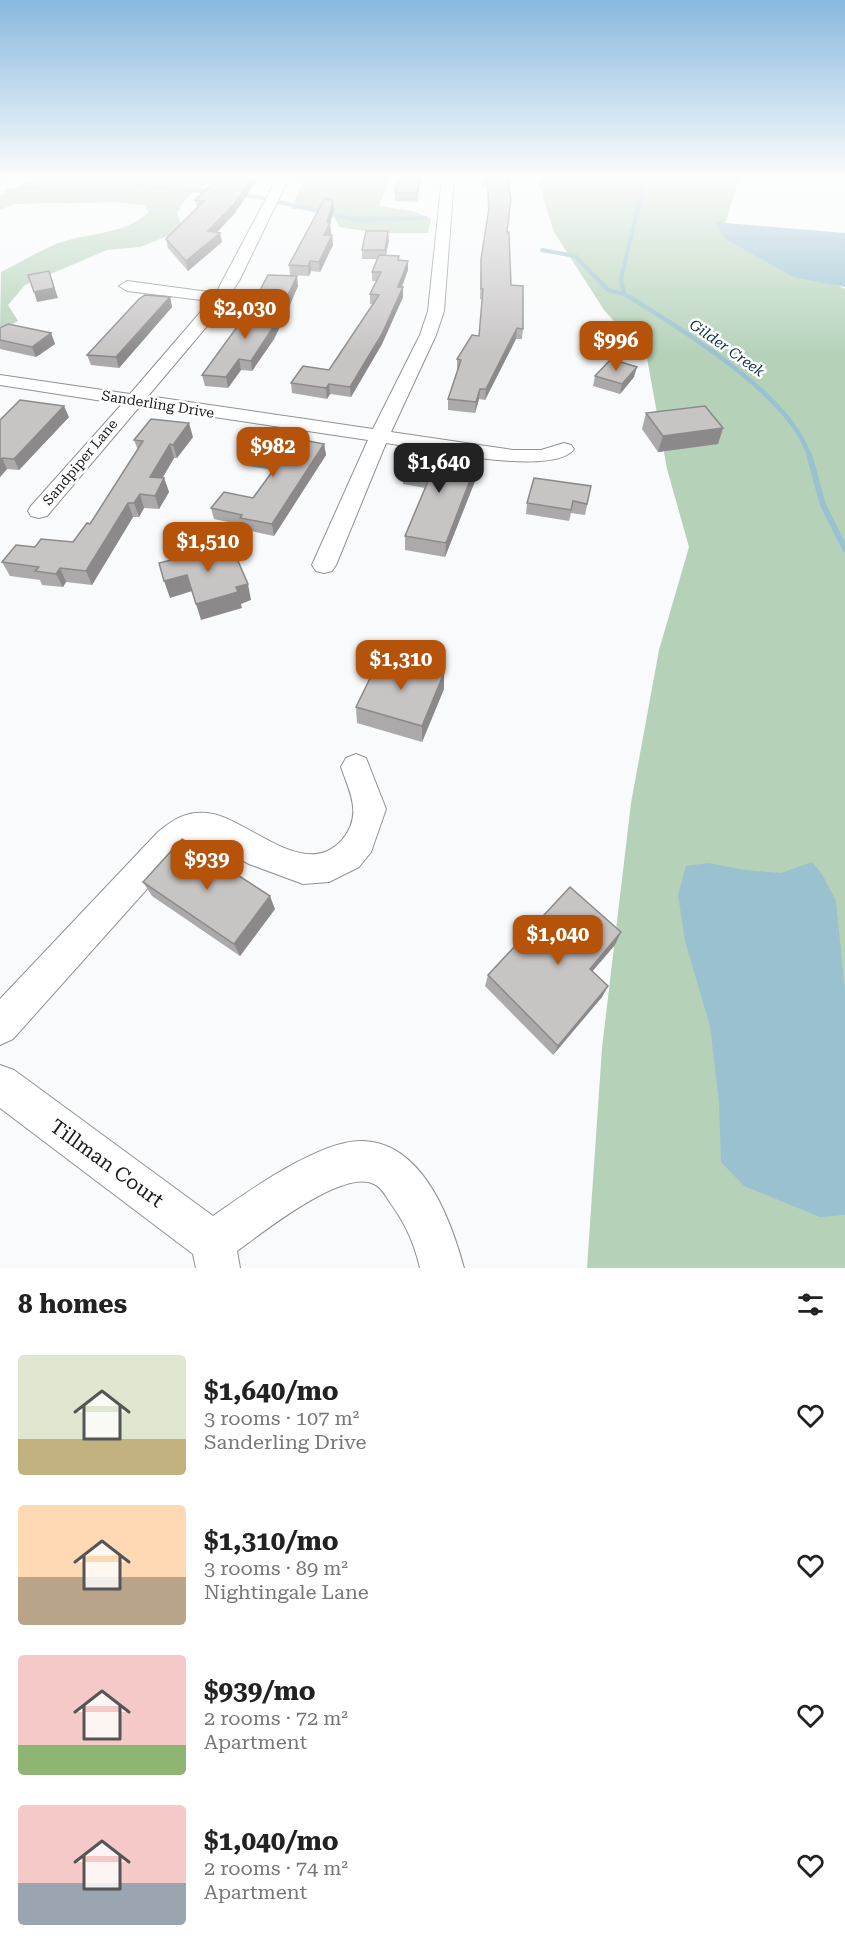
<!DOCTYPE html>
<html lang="en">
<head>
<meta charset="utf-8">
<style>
  :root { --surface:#fff; --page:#f2f2f2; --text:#222; --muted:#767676; --accent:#b45309 }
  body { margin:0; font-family:"Roboto Serif",serif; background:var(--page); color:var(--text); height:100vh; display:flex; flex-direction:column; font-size:22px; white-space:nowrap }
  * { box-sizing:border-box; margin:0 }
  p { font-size:20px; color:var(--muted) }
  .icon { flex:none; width:33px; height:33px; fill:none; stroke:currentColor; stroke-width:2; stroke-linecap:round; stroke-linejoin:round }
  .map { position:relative; height:1268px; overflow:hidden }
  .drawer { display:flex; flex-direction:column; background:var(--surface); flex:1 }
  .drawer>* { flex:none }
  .price { position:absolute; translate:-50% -51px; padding:0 14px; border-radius:12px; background:var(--accent); color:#fff; font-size:20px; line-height:39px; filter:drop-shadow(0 2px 3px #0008) }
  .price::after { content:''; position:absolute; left:50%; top:36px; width:18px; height:14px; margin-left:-9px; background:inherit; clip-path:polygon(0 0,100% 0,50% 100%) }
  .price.on { background:#222; color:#fff }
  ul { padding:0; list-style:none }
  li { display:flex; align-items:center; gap:18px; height:150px; padding:0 18px }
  li span { display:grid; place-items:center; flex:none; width:168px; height:120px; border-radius:6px; color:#555 }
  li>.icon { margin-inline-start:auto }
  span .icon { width:72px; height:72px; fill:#fffc; stroke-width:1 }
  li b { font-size:26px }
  h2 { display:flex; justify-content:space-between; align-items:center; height:72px; padding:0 18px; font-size:26px }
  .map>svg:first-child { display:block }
  .green { fill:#b5d2b9 }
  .water { fill:#99c1d0 }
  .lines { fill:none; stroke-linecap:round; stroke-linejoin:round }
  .stream-far2 { stroke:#99c1d0; stroke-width:4 }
  .stream-far1 { stroke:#99c1d0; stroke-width:4.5 }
  .stream { stroke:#99c1d0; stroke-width:6 }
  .minor-casing { stroke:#909193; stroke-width:2 }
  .minor { fill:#fff; fill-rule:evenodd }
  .wall { fill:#aba9a9 }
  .shaded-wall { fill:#8b8989 }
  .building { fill:#c7c4c4; stroke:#8b8989; stroke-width:1.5 }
  .labels { text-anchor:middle; stroke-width:5; stroke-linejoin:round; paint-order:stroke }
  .far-street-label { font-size:14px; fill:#1a1a1b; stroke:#fff }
  .far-water-label { font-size:15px; font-style:italic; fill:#103541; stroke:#fff }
  .near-street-label { font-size:20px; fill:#1a1a1b; stroke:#fff }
</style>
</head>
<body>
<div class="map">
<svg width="845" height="1268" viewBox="0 0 845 1268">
  <rect width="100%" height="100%" fill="#f9fafb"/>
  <g class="green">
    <path d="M33 178H235C205 184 193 184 177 213L183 230 140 247 107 250 25 285 8 305 18 321 3 329 0 328 1 272C19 263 37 252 56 244 87 232 123 236 149 212L144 205 117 202 15 204 0 210V196Z"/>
    <path d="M304 178H389L379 206 413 211 431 219 428 233H379L339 227 332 211 291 209Z"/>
    <path d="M537 178H739L723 231 845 289V1268H587L602 1048 631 803 659 650 689 547 667 469 647 358 604 310 554 232Z"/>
  </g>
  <g class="water">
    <path d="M715 222 845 233V287L793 277 724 238Z"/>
    <path d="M812 862 822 874 836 901 845 991V1215L820 1217 744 1186 721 1162 719 1103 710 1026 685 941 678 895 686 866 709 863 745 870 781 873Z"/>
  </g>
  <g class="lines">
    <g class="stream-far2">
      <path d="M7 191 82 182 214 192"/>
      <path d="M240 195 263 198"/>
      <path d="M279 202 357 220 426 218"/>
      <path d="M542 250 575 256 608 290 624 294 632 299"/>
      <path d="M624 294 621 279 645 178"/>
    </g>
    <path class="stream-far1" d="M630 297C682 330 792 396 809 456"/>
    <path class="stream" d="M809 454 823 505 845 549"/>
    <g class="minor-casing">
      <g id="minor">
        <path d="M0 178H10L0 184Z"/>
        <path d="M277 178H289L239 281 218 313 148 396 373 429 420 335 428 311 442 178H454L444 311 436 335 391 432 513 450H541L564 443 571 445 574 449C554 478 420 448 386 443L336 565 332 571 324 573 316 571 312 565 368 440 140 406 47 516 39 518 31 516 28 511 31 506 122 404 0 385V375L130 394 210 301 127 291 119 286 127 281 216 293Z"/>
        <path d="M356 754 366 758 386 809 371 852 359 867 329 882 303 884 249 864 207 841H194L180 852 13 1039 0 1045V999L158 832C174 819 186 811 207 813 246 816 304 883 342 840 363 815 350 793 341 767L346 758Z"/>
        <path d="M0 1065 14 1070 213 1216C247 1192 321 1139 363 1141 423 1143 451 1220 464 1268H420C414 1242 405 1223 389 1201 386 1196 381 1187 374 1184 343 1168 262 1233 237 1251L240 1268H196L193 1254 0 1108Z"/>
      </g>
    </g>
    <use href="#minor" class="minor"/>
  </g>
  <g class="wall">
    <path d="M219 178H258L235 213 217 232 220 233 222 242 188 271 168 248 166 239 197 208 195 200Z"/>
    <path d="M398 178H421L417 202 395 201V192Z"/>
    <path d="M481 178H508V232L511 285 523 329 522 339H516L485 400 479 399 475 413 448 410V399L458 370H457V359L479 336 482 299H480L481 259 488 213 487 187H482Z"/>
    <path d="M333 201 334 210 330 223 331 233 329 235H332L333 245 320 272 311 271 309 276 290 275 289 265Z"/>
    <path d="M389 240 386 255 399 256V260L408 270 402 287 403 297 382 344 351 397 330 394 327 399 292 393 291 383 329 370 373 304H370V294L376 281H372V272L377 259H362V250Z"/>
    <path d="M298 286 286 314 283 313 284 318 274 339 252 371 241 370 228 388 205 386 202 375 264 306 260 304 258 294Z"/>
    <path d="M170 297 172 307 119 368 91 365 87 355Z"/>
    <path d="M0 328 51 333 55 344 36 357 0 349Z"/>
    <path d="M595 376 634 377 620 394 593 386Z"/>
    <path d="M646 413 723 428 718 444 658 452 642 429Z"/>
    <path d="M69 417 19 470 7 469 0 477V420Z"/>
    <path d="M193 437 177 458H174L162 478H164L169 492 159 509 144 508 139 517H133L92 585 66 582 63 587 42 585 40 580 10 576 2 562 35 547 73 542 90 524 138 450 134 440Z"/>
    <path d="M324 444 326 455 274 536 242 529V525L214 519 211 508 253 498 273 470 248 466 246 455Z"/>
    <path d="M403 470 477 476 445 557 405 550V536L425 488 403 484Z"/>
    <path d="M591 486 585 515 571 513 569 521 526 514 527 503Z"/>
    <path d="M444 689 422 742 357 723 356 707Z"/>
    <path d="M143 882 275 909 240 956 152 896Z"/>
    <path d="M615 945 592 971 608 986 602 997 553 1055 485 986 488 975Z"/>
  </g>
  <g class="shaded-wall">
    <path d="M252 178H258L235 213 210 240 208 231Z"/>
    <path d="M420 178H421L417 202V193Z"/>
    <path d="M333 201 334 210 330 224V223L331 233 325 245 324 235Z"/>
    <path d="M388 231 389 240 385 259V250Z"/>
    <path d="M220 233 222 242 188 271 186 261Z"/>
    <path d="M332 235 333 245 320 272 319 262Z"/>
    <path d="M310 261 311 271 309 276 308 266Z"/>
    <path d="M408 261V270L398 296V287Z"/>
    <path d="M49 271 58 298 37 302 34 292Z"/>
    <path d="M297 276 298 286 286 314 284 303Z"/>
    <path d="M403 287V297L382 344 351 397 350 387Z"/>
    <path d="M170 297 172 307 119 368 116 357Z"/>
    <path d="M282 308 284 318 274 339 252 371 251 361Z"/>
    <path d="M517 328 516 339 485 400 486 389Z"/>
    <path d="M51 333 55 344 36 357 32 347Z"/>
    <path d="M239 359 241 370 228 388 226 377Z"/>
    <path d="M637 367 634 377 620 394 622 384Z"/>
    <path d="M329 384 330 394 327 399 326 388Z"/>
    <path d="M480 389 479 399 475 413 476 402Z"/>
    <path d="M64 406 69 417 19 470 14 459Z"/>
    <path d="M189 423 193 437 177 458 173 445Z"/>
    <path d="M723 428 718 444 658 452 663 436Z"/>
    <path d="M170 444 174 458 155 491 150 477Z"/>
    <path d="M324 444 326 455 274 536 272 524Z"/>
    <path d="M2 458 7 469 0 477V460Z"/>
    <path d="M477 462V476L445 557 446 543Z"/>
    <path d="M164 478 169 492 159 509 155 496Z"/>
    <path d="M140 494 144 508 139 517 134 503Z"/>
    <path d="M128 503 133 517 92 585 86 571Z"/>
    <path d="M60 568 66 582 63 587 56 574Z"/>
    <path d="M187 575 192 591 170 598 164 581Z"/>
    <path d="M248 584 251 600 241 604 242 608 201 620 196 604 236 587Z"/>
    <path d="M444 673V689L422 742V726Z"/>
    <path d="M270 896 275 909 240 956 234 944Z"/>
    <path d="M621 932 615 945 585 980 590 969Z"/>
    <path d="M608 986 602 997 553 1055 558 1046Z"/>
  </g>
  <g class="building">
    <path d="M219 178H252L234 204 208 231 220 233 186 261 166 239 204 201 195 200Z"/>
    <path d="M398 178H420L417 193 395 192Z"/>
    <path d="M483 178H508L511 198 507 232H509L511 285 523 286V329L517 328 486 389H480L476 402 448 399 461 360 457 359 472 335 479 336 483 289H481V259L489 208 487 178Z"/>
    <path d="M325 198 333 201 327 222 330 223 324 235H332L319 262 310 261 308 266 289 265Z"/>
    <path d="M366 231H388L385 250H362Z"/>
    <path d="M379 255 399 256 398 260 408 261 398 287H403L382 334 350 387 329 384 326 388 291 383 303 366 329 370 379 295 370 294 381 272H372Z"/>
    <path d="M49 271 54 288 34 292 28 275Z"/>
    <path d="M268 275 297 276 284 303 258 294Z"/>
    <path d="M145 295 170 297 116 357 87 355 139 299Z"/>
    <path d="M253 305 282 308 272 329 251 361 239 359 226 377 202 375Z"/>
    <path d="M8 324 51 333 32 347 0 340V328Z"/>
    <path d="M611 359 637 367 622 384 595 376Z"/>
    <path d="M20 400 64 406 14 459 2 458 0 460V420Z"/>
    <path d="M705 406 723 428 663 436 646 413Z"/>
    <path d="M151 419 189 423 173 445 170 444 150 477 164 478 155 496 140 494 134 503H128L86 571 60 568 56 574 35 571 39 567 2 562 16 545 35 547 41 539 73 542 87 523 90 524 143 441 134 440Z"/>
    <path d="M262 432 324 444 272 524 240 518 242 515 211 508 224 492 253 498 280 461 246 455Z"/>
    <path d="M412 451 477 462 446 543 405 536 431 474 403 470Z"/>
    <path d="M534 478 591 486 587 504 573 501 571 510 527 503Z"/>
    <path d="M231 545 248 584 236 587 238 592 196 604 187 575 164 581 159 563Z"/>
    <path d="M381 656 444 673 422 726 356 707Z"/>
    <path d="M182 839 270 896 234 944 143 882Z"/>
    <path d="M570 887 621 932 590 969 608 986 558 1046 488 975Z"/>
  </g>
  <linearGradient id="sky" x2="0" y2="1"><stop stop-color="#88b9de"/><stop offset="0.5" stop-color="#fcfdfd"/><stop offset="1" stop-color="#fcfdfd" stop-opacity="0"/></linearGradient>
  <rect width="845" height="355" fill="url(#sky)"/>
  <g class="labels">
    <g class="far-street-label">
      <text transform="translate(158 404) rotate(9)" y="5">Sanderling Drive</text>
      <text transform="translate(80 462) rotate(-50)" y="5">Sandpiper Lane</text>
    </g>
    <g class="far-water-label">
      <text transform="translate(727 348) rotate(35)" y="5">Gilder Creek</text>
    </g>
    <g class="near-street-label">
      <text transform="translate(107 1163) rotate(36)" y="7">Tillman Court</text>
    </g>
  </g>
</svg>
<b class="price" style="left:245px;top:340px">$2,030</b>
<b class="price" style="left:616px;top:372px">$996</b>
<b class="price" style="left:273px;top:478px">$982</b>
<b class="price on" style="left:439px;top:494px">$1,640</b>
<b class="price" style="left:208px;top:573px">$1,510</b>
<b class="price" style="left:401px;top:691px">$1,310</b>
<b class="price" style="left:207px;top:891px">$939</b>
<b class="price" style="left:558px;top:966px">$1,040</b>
</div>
<section class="drawer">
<h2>8 homes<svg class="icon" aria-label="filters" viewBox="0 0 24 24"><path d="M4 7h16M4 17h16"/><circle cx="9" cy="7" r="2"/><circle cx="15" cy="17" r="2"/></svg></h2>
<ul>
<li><span style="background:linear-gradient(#dfe7d0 70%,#c2b280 0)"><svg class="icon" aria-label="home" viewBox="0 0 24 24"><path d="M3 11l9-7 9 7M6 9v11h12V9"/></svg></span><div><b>$1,640/mo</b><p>3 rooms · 107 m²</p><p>Sanderling Drive</p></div><svg class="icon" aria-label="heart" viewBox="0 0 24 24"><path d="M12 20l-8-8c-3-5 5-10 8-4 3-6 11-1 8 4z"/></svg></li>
<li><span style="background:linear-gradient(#ffd9b3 60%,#b9a48a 0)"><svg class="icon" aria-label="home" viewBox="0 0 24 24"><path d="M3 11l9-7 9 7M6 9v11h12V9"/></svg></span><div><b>$1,310/mo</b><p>3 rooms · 89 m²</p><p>Nightingale Lane</p></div><svg class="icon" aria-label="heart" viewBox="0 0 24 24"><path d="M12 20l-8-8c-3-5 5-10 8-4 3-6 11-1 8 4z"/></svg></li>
<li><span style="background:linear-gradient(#f6c9c9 75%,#8fb573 0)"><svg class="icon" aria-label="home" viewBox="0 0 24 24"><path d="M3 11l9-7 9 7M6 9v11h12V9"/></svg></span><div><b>$939/mo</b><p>2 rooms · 72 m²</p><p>Apartment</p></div><svg class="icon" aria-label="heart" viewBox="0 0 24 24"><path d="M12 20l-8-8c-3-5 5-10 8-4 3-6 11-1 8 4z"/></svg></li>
<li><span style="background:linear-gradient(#f6c9c9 65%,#9aa5b1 0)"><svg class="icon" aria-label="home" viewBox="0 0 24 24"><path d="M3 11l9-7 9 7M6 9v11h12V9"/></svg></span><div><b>$1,040/mo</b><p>2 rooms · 74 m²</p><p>Apartment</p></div><svg class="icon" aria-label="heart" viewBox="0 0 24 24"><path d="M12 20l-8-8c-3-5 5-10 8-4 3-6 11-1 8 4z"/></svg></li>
</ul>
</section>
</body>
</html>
